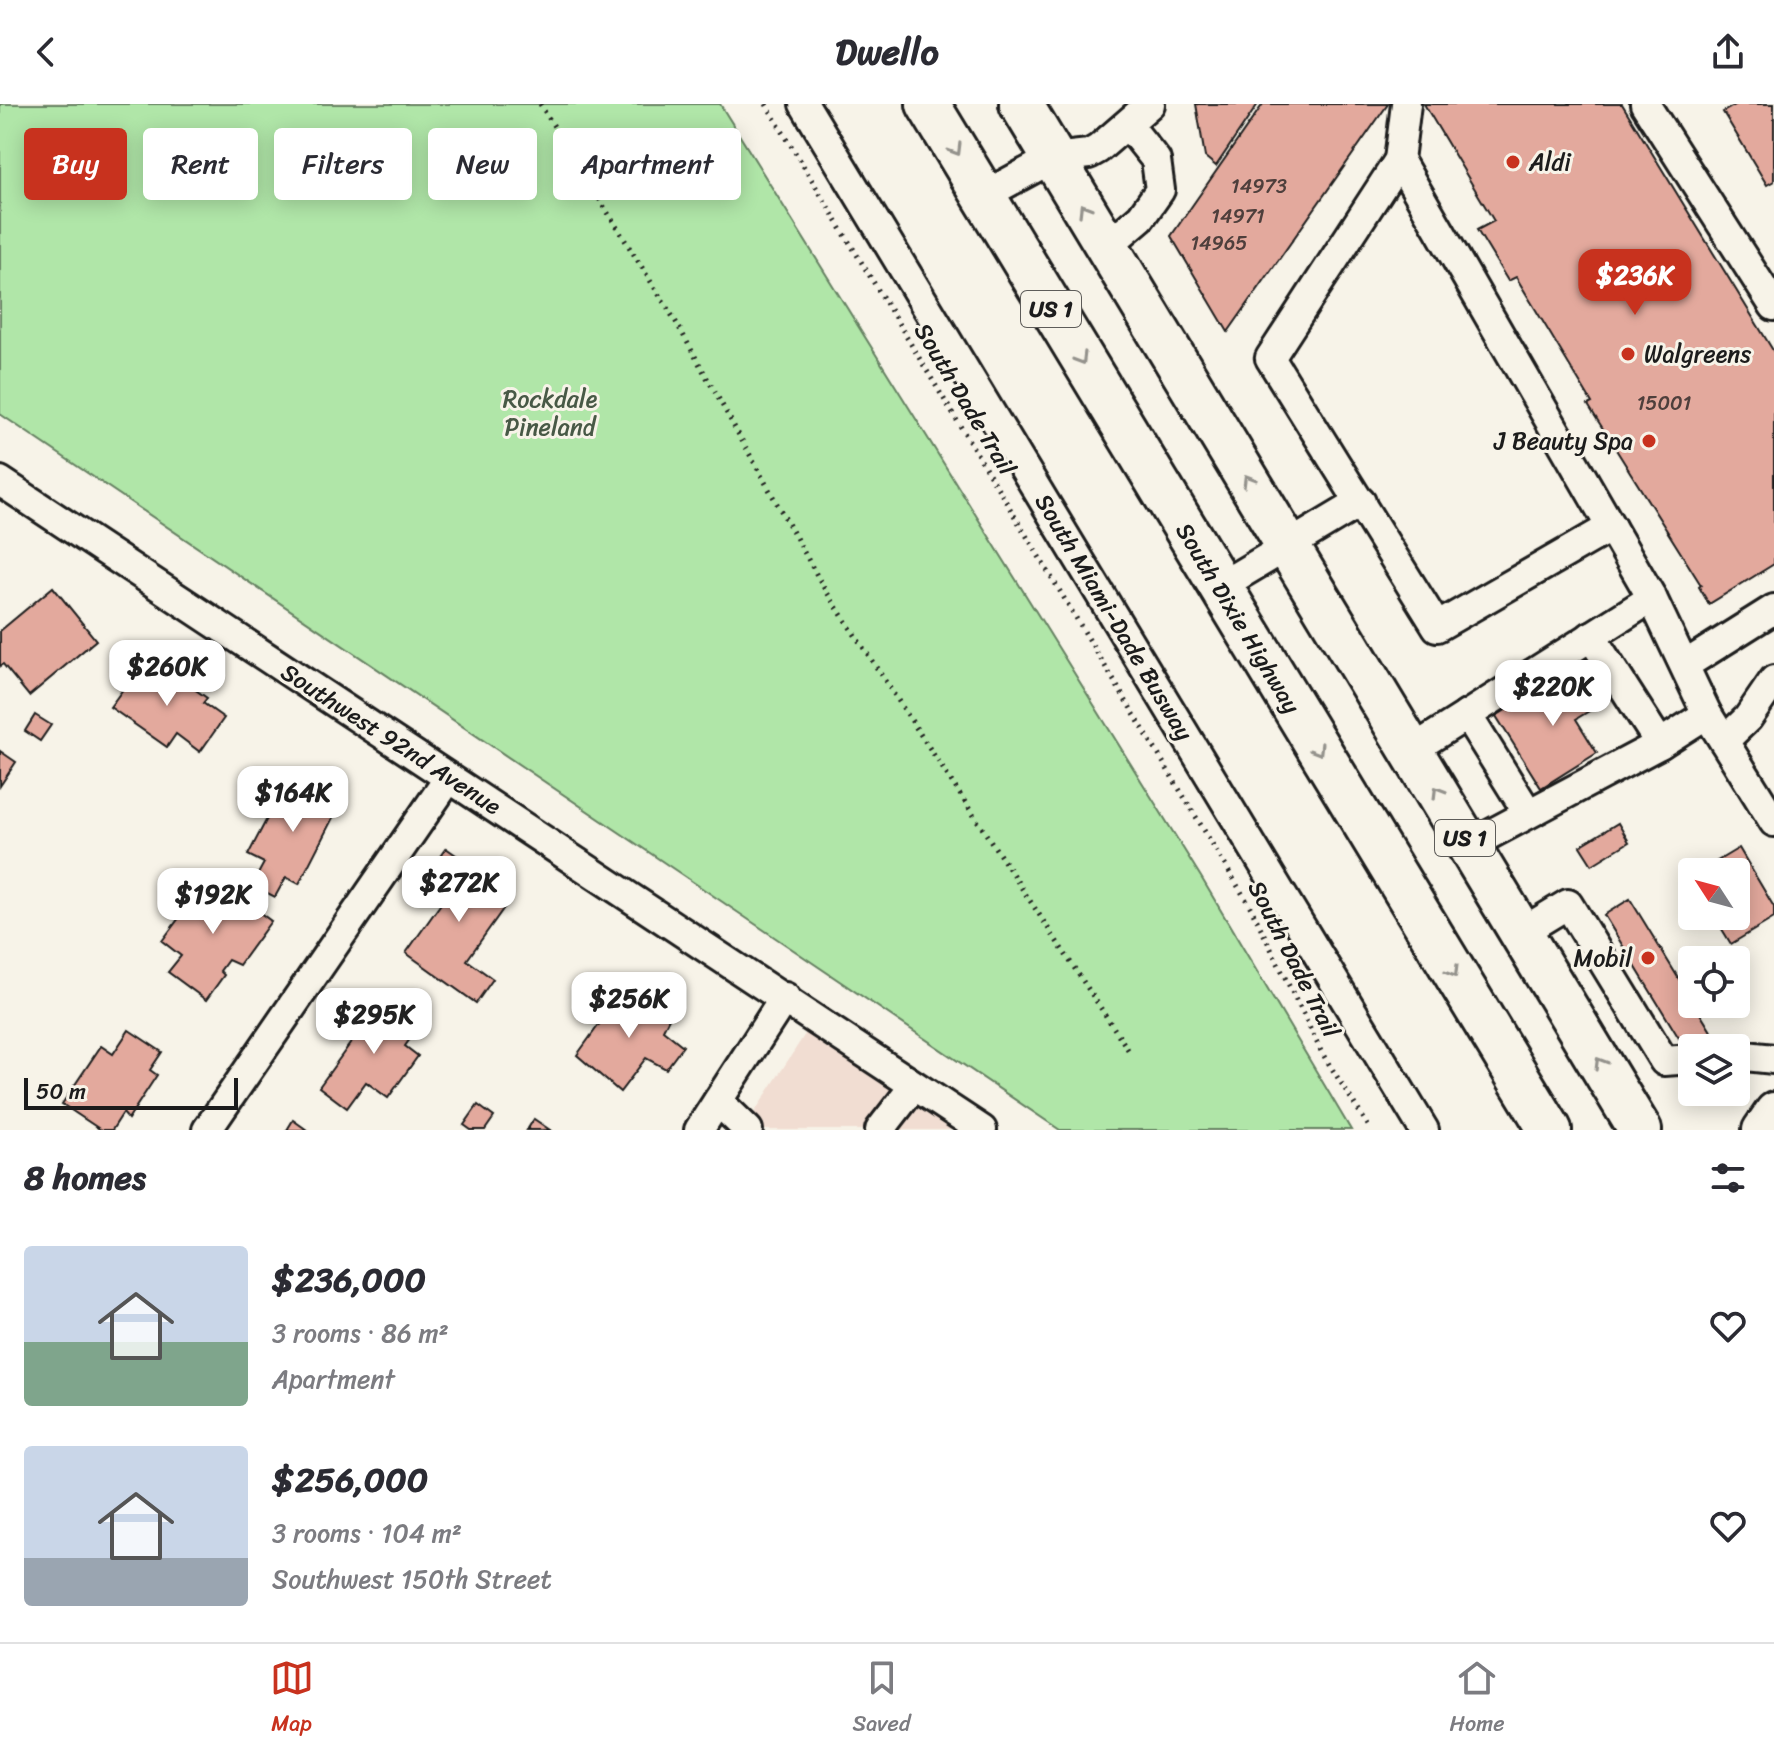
<!DOCTYPE html>
<html lang="en">
<head>
<meta charset="utf-8">
<style>
  :root { --surface:#fff; --page:#f2f2f3; --text:#2b2b33; --muted:#7c7c81; --line:#e1e1e2; --accent:#c8321e }
  body { margin:0; font-family:Sriracha,sans-serif; background:var(--page); color:var(--text); height:100vh; display:flex; flex-direction:column; font-size:30px; white-space:nowrap }
  * { box-sizing:border-box; margin:0 }
  p { font-size:26px; color:var(--muted) }
  .icon { flex:none; width:44px; height:44px; fill:none; stroke:currentColor; stroke-width:2; stroke-linecap:round; stroke-linejoin:round }
  .map { position:relative; height:1026px; overflow:hidden }
  .panel { display:flex; flex-direction:column; background:var(--surface); flex:1 }
  .panel>* { flex:none }
  .guide { position:absolute; left:24px; top:24px; width:800px; height:72px; display:flex; gap:16px }
  .needle { width:52px; rotate:306deg }
  .controls { position:absolute; left:1678px; top:754px; display:grid; gap:16px }
  .controls a { display:grid; place-items:center; width:72px; height:72px; border-radius:8px; background:var(--surface); box-shadow:0 4px 20px #0003; font-size:40px }
  .scale { position:absolute; left:24px; bottom:20px; width:214px; box-sizing:border-box; padding-left:8px; border:4px solid #1c1c1c; border-top:0; font-size:22px; line-height:28px; white-space:nowrap; color:#1c1c1c; -webkit-text-stroke:6px #f7f3e8; paint-order:stroke }
  .price { position:absolute; translate:-50% -68px; padding:0 18px; border-radius:16px; background:#fff; color:#222; font-size:26px; line-height:52px; filter:drop-shadow(0 2px 4px #0008) }
  .price::after { content:''; position:absolute; left:50%; top:48px; width:24px; height:18px; margin-left:-12px; background:inherit; clip-path:polygon(0 0,100% 0,50% 100%) }
  .price.active { background:var(--accent); color:#fff }
  ul { padding:0; list-style:none }
  li { display:flex; align-items:center; gap:24px; height:200px; padding:0 24px }
  li span { display:grid; place-items:center; flex:none; width:224px; height:160px; border-radius:8px; color:#555 }
  li>.icon { margin-inline-start:auto }
  span .icon { width:96px; height:96px; fill:#fffc; stroke-width:1 }
  li b { font-size:34px }
  h2 { display:flex; justify-content:space-between; align-items:center; height:96px; padding:0 24px; font-size:34px }
  .tag { padding:0 28px; border-radius:8px; background:var(--surface); box-shadow:0 4px 20px #0003; font-size:28px; line-height:72px }
  .tag.active { background:var(--accent); color:#fff }
  header { display:flex; justify-content:space-between; align-items:center; height:104px; padding:0 24px; background:var(--surface); font-size:36px; font-weight:800 }
  .tabs { display:flex; justify-content:space-around; align-items:center; height:112px; border-top:2px solid var(--line); background:var(--surface); font-size:22px; color:var(--muted) }
  .tabs a { display:grid; justify-items:center; gap:4px }
  .tabs .active { color:var(--accent) }
  .map>svg:first-child { display:block }
  .built { fill:#f1ddd2 }
  .green { fill:#b0e6a8; stroke:#668162; stroke-width:2 }
  .building { fill:#e3a99d; stroke:#1c1c1c; stroke-width:2 }
  .lines { fill:none; stroke-linecap:round; stroke-linejoin:round }
  .minor-casing { stroke:#1c1c1c; stroke-width:34 }
  .major-casing { stroke:#1c1c1c; stroke-width:42 }
  .highway-casing { stroke:#1c1c1c; stroke-width:48 }
  .path { stroke:#1c1c1c; stroke-width:5; stroke-dasharray:2 6; stroke-linecap:butt }
  .minor { stroke:#f7f3e8; stroke-width:28 }
  .major { stroke:#f7f3e8; stroke-width:36 }
  .highway { stroke:#f7f3e8; stroke-width:42 }
  .oneway { stroke:#94928c }
  .poi-dot { fill:#c8321e; stroke:#f7f3e8; stroke-width:3 }
  .labels { text-anchor:middle; stroke-width:6; stroke-linejoin:round; paint-order:stroke }
  .number-label { font-size:20px; fill:#4e3f3c }
  .shield { fill:#f7f3e8; stroke:#5e5c59; stroke-width:2 }
  .shield-label { font-size:22px; font-weight:bold; fill:#1c1c1c }
  .poi-label { font-size:24px; fill:#1c1c1c; stroke:#f7f3e8; text-anchor:start }
  .park-label { font-size:24px; fill:#485946; stroke:#f7f3e8 }
  .street-label { font-size:24px; fill:#1c1c1c; stroke:#f7f3e8 }
</style>
</head>
<body>
<header><svg class="icon" aria-label="back" viewBox="0 0 24 24"><path d="M15 5l-7 7 7 7"/></svg>Dwello<svg class="icon" aria-label="share" viewBox="0 0 24 24"><path d="M12 15V3M7 8l5-5 5 5M5 13v7h14v-7"/></svg></header>
<div class="map">
<svg width="1774" height="1026" viewBox="0 0 1774 1026">
  <rect width="100%" height="100%" fill="#f7f3e8"/>
  <filter id="ink" filterUnits="userSpaceOnUse"><feTurbulence type="fractalNoise" baseFrequency=".0125" numOctaves="2"/><feDisplacementMap in="SourceGraphic" scale="16" xChannelSelector="R" yChannelSelector="G"/><feConvolveMatrix kernelMatrix="1 2 1 2 8 2 1 2 1" color-interpolation-filters="sRGB"/></filter>
  <g filter="url(#ink)">
    <path class="built" d="M807 927 958 1026H743Z"/>
    <path class="green" d="M0 0H720L1201 773 1351 1026H1060L0 310Z"/>
    <g class="building">
      <path d="M1196 0H1258L1216 62 1205 53Z"/>
      <path d="M1263 0H1388L1228 228 1171 132Z"/>
      <path d="M1424 0H1622L1774 248V460L1709 500 1699 483 1701 481 1588 301 1592 299 1516 173 1508 177 1477 126 1494 117Z"/>
      <path d="M1737 0H1774V77L1767 81 1723 8Z"/>
      <path d="M53 483 96 536 29 592 3 560 0 562V527Z"/>
      <path d="M142 559 161 572 166 565 207 594 203 599 224 614 200 648 176 630 167 643 110 603Z"/>
      <path d="M1593 569 1609 595 1576 615 1597 649 1541 684 1496 612 1553 576 1561 589Z"/>
      <path d="M35 611 51 621 40 637 25 627Z"/>
      <path d="M0 647 16 658 0 682Z"/>
      <path d="M308 674 344 692 299 780 286 773 275 793 252 781 264 759 248 751 284 682 300 690Z"/>
      <path d="M1618 719 1629 738 1592 761 1580 742Z"/>
      <path d="M446 744 513 791 467 856 493 875 476 899 406 849 447 791 424 775Z"/>
      <path d="M1739 744 1774 803V814L1731 840 1714 812H1736V768H1699Z"/>
      <path d="M210 772 271 817 239 861 228 856 220 867 224 871 206 896 168 868 181 852 162 837Z"/>
      <path d="M1630 795 1715 934 1688 949 1604 811Z"/>
      <path d="M626 883 669 914 663 926 683 942 666 965 646 954 620 988 577 951Z"/>
      <path d="M383 894 420 921 405 942 418 952 388 994 366 978 347 1004 319 983Z"/>
      <path d="M129 926 162 948 150 966 157 971 128 1015 123 1009 112 1026H101L62 1000 101 942 113 950Z"/>
      <path d="M478 1001 494 1013 485 1026H471L464 1021Z"/>
      <path d="M534 1015 550 1026H527Z"/>
      <path d="M293 1016 307 1026H287Z"/>
    </g>
    <g class="lines">
      <g class="minor-casing">
        <g id="minor">
          <path d="M804 0 1424 1026"/>
          <path d="M1406 0 1399 56 1652 494 1707 610 1774 718"/>
          <path d="M1645 0 1774 202"/>
          <path d="M1399 56 1270 254 1437 523 1611 423"/>
          <path d="M983 92 1053 54 1089 50 1098 45 1150 0"/>
          <path d="M1107 142 1141 113 1160 86 1156 56 1128 21"/>
          <path d="M0 377 982 1026"/>
          <path d="M1219 483 1361 398"/>
          <path d="M1591 532 1660 640"/>
          <path d="M1685 561 1774 505"/>
          <path d="M1467 611 1528 709"/>
          <path d="M1724 637 1748 614 1774 576"/>
          <path d="M1412 646 1652 494"/>
          <path d="M1470 741 1660 640 1707 610"/>
          <path d="M1522 828 1568 800 1664 957 1692 955"/>
          <path d="M1736 951 1774 955"/>
          <path d="M718 997 748 1026"/>
          <path d="M207 1026 449 674"/>
          <path d="M699 1026 785 893"/>
          <path d="M880 1026 914 982"/>
        </g>
      </g>
      <g class="major-casing">
        <path id="major" d="M1761 1026 1774 1007"/>
      </g>
      <g class="highway-casing">
        <g id="highway">
          <path d="M928 0 1550 1026"/>
          <path d="M1021 0 1640 1026"/>
        </g>
      </g>
      <g class="path">
        <path d="M540 0 676 218 824 484 1131 950"/>
        <path d="M766 0 1251 804 1322 949 1371 1026"/>
      </g>
      <use href="#minor" class="minor"/>
      <use href="#major" class="major"/>
      <use href="#highway" class="highway"/>
    </g>
    <defs><path id="oneway-chevron" d="M-2-3.5L2.5 0L-2 3.5" fill="none" stroke-width="1.6" stroke-linecap="round" stroke-linejoin="round" transform="scale(2)"/></defs>
    <g class="oneway">
      <use href="#oneway-chevron" transform="translate(956 46) rotate(59)"/>
      <use href="#oneway-chevron" transform="translate(1084 105) rotate(-121)"/>
      <use href="#oneway-chevron" transform="translate(1081 255) rotate(59)"/>
      <use href="#oneway-chevron" transform="translate(1248 376) rotate(-121)"/>
      <use href="#oneway-chevron" transform="translate(1318 646) rotate(59)"/>
      <use href="#oneway-chevron" transform="translate(1438 688) rotate(-121)"/>
      <use href="#oneway-chevron" transform="translate(1453 868) rotate(59)"/>
      <use href="#oneway-chevron" transform="translate(1600 959) rotate(-121)"/>
    </g>
  </g>
  <g class="poi-dot">
    <circle cx="1513" cy="58" r="8"/>
    <circle cx="1628" cy="250" r="8"/>
    <circle cx="1649" cy="337" r="8"/>
    <circle cx="1648" cy="854" r="8"/>
  </g>
  <g class="labels">
    <g class="number-label">
      <text x="1259" y="89">14973</text>
      <text x="1238" y="119">14971</text>
      <text x="1219" y="146">14965</text>
      <text x="1664" y="306">15001</text>
    </g>
    <g class="shield">
      <rect x="1021" y="187" width="60" height="36" rx="6"/>
      <rect x="1435" y="716" width="60" height="36" rx="6"/>
    </g>
    <g class="shield-label">
      <text x="1051" y="213">US 1</text>
      <text x="1465" y="742">US 1</text>
    </g>
    <g class="poi-label">
      <text x="1529" y="66">Aldi</text>
      <text x="1644" y="258">Walgreens</text>
      <text x="1633" y="345" text-anchor="end">J Beauty Spa</text>
      <text x="1632" y="862" text-anchor="end">Mobil</text>
    </g>
    <g class="park-label">
      <text x="550" y="303">Rockdale<tspan x="550" dy="28">Pineland</tspan></text>
    </g>
    <g class="street-label">
      <text transform="translate(965 295) rotate(59)" y="8">South Dade Trail</text>
      <text transform="translate(1114 513) rotate(59)" y="8">South Miami-Dade Busway</text>
      <text transform="translate(1238 514) rotate(59)" y="8">South Dixie Highway</text>
      <text transform="translate(391 635) rotate(33)" y="8">Southwest 92nd Avenue</text>
      <text transform="translate(1294 855) rotate(63)" y="8">South Dade Trail</text>
    </g>
  </g>
</svg>
<div class="controls">
<a><svg class="needle" viewBox="-14 -14 28 28"><path d="M0-13l5 13h-10z" fill="#e53935"/><path d="M0 13l5-13h-10z" fill="#7c7c81"/></svg></a>
<a><svg class="icon" aria-label="locate" viewBox="0 0 24 24"><circle cx="12" cy="12" r="6"/><path d="M12 2v4M12 18v4M2 12h4M18 12h4"/></svg></a>
<a><svg class="icon" aria-label="layers" viewBox="0 0 24 24"><path d="M12 4l9 5-9 5-9-5zM3 14l9 5 9-5"/></svg></a>
</div>
<div class="scale">50 m</div>
<b class="price active" style="left:1635px;top:213px">$236K</b>
<b class="price" style="left:167px;top:604px">$260K</b>
<b class="price" style="left:1553px;top:624px">$220K</b>
<b class="price" style="left:293px;top:730px">$164K</b>
<b class="price" style="left:459px;top:820px">$272K</b>
<b class="price" style="left:213px;top:832px">$192K</b>
<b class="price" style="left:629px;top:936px">$256K</b>
<b class="price" style="left:374px;top:952px">$295K</b>
<div class="guide">
<a class="tag active">Buy</a>
<a class="tag">Rent</a>
<a class="tag">Filters</a>
<a class="tag">New</a>
<a class="tag">Apartment</a>
</div>
</div>
<section class="panel">
<h2>8 homes<svg class="icon" aria-label="filters" viewBox="0 0 24 24"><path d="M4 7h16M4 17h16"/><circle cx="9" cy="7" r="2"/><circle cx="15" cy="17" r="2"/></svg></h2>
<ul>
<li><span style="background:linear-gradient(#c9d6e8 60%,#7fa58c 0)"><svg class="icon" aria-label="home" viewBox="0 0 24 24"><path d="M3 11l9-7 9 7M6 9v11h12V9"/></svg></span><div><b>$236,000</b><p>3 rooms · 86 m²</p><p>Apartment</p></div><svg class="icon" aria-label="heart" viewBox="0 0 24 24"><path d="M12 20l-8-8c-3-5 5-10 8-4 3-6 11-1 8 4z"/></svg></li>
<li><span style="background:linear-gradient(#c9d6e8 70%,#9aa5b1 0)"><svg class="icon" aria-label="home" viewBox="0 0 24 24"><path d="M3 11l9-7 9 7M6 9v11h12V9"/></svg></span><div><b>$256,000</b><p>3 rooms · 104 m²</p><p>Southwest 150th Street</p></div><svg class="icon" aria-label="heart" viewBox="0 0 24 24"><path d="M12 20l-8-8c-3-5 5-10 8-4 3-6 11-1 8 4z"/></svg></li>
</ul>
</section>
<nav class="tabs">
<a class="active"><svg class="icon" aria-label="map" viewBox="0 0 24 24"><path d="M3 6l6-2 6 2 6-2v14l-6 2-6-2-6 2zM9 4v14M15 6v14"/></svg>Map</a>
<a><svg class="icon" aria-label="saved" viewBox="0 0 24 24"><path d="M7 4h10v16l-5-4-5 4z"/></svg>Saved</a>
<a><svg class="icon" aria-label="home" viewBox="0 0 24 24"><path d="M3 11l9-7 9 7M6 9v11h12V9"/></svg>Home</a>
</nav>
</body>
</html>
